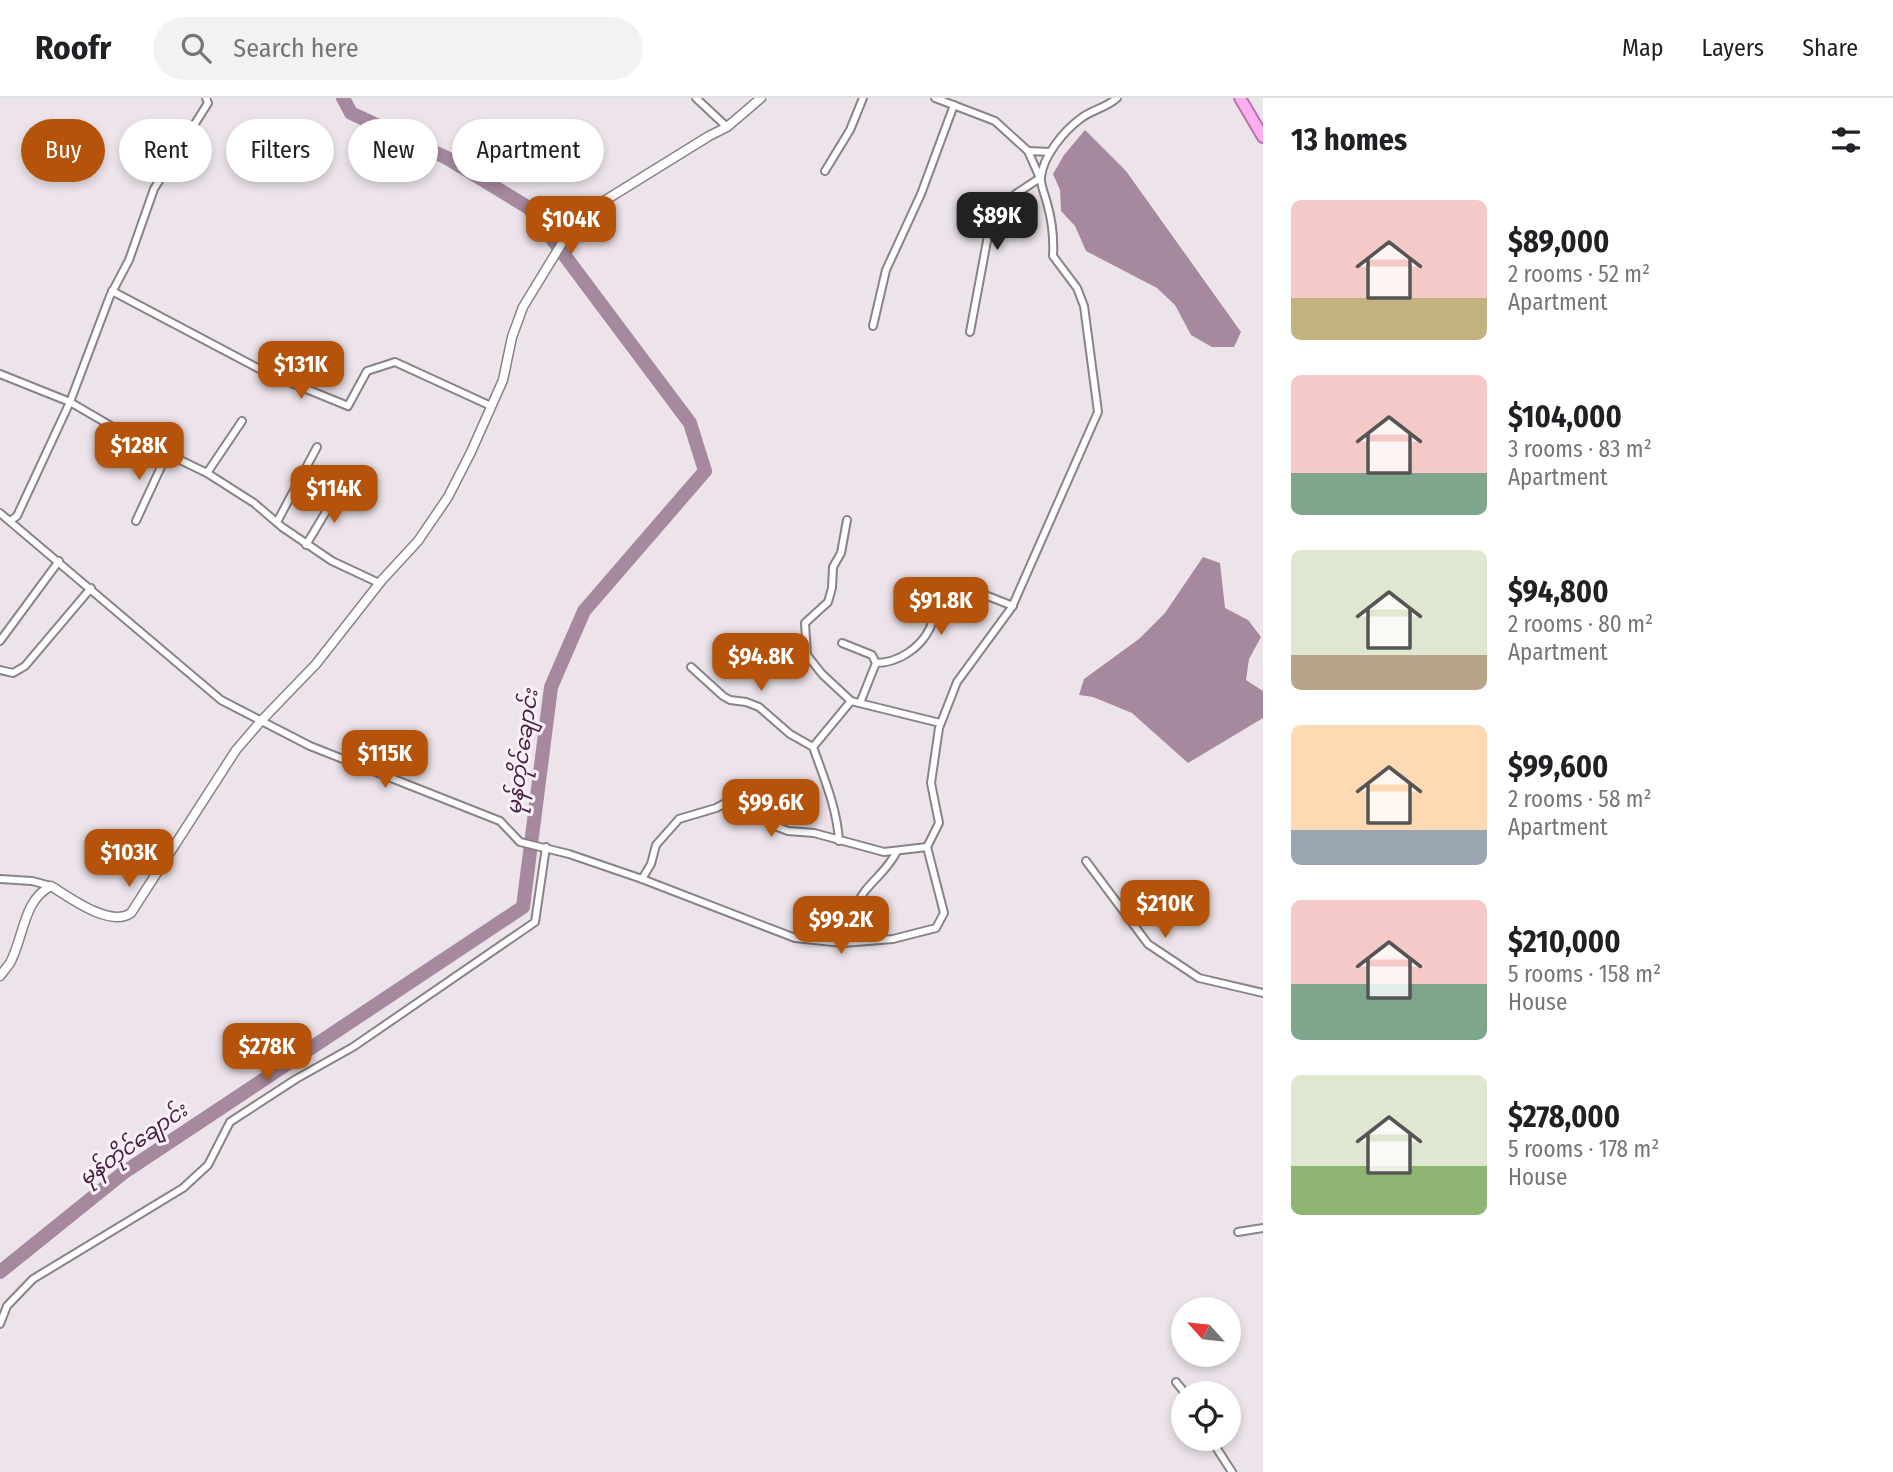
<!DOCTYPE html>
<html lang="en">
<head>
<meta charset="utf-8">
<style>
  :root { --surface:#fff; --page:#f2f2f2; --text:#202124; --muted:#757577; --line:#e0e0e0; --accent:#b45309 }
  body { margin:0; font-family:"Fira Sans Condensed","Noto Sans Myanmar",sans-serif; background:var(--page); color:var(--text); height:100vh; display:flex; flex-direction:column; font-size:26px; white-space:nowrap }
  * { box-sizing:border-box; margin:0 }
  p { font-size:23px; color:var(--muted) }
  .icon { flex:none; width:38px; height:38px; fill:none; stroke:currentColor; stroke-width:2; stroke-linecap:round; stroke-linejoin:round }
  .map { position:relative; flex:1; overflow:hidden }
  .drawer { display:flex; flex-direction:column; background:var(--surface); width:630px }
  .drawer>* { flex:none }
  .banner { position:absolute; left:21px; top:21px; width:665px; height:63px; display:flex; gap:14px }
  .needle { width:46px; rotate:297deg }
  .tools { position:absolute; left:1171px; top:1199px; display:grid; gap:14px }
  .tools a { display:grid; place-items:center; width:70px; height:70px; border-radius:50%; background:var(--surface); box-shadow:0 4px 10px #0003; font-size:35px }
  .price { position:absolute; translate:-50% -60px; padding:0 16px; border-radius:14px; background:var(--accent); color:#fff; font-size:23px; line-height:46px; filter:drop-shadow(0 2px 4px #0008) }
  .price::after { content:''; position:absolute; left:50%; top:42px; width:21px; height:16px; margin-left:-10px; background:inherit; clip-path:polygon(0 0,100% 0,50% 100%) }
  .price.active { background:#222; color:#fff }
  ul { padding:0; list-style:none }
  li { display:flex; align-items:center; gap:21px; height:175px; padding:0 28px }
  li span { display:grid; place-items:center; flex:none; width:196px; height:140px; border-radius:10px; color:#555 }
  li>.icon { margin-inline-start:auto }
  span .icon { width:84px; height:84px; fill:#fffc; stroke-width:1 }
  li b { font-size:30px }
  h2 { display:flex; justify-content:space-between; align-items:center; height:84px; padding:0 28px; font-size:30px }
  .chip { padding:0 24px; border-radius:32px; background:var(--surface); box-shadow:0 4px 10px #0003; font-size:24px; line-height:63px }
  .chip.active { background:var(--accent); color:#fff }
  header { display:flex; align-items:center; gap:42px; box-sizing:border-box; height:98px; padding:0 35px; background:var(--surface); border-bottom:2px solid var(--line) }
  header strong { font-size:33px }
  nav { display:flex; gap:38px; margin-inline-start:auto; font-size:24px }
  .search { width:490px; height:63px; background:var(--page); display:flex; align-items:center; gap:18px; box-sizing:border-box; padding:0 24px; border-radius:38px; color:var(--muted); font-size:26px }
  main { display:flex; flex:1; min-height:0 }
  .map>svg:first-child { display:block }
  .water { fill:#a6889f }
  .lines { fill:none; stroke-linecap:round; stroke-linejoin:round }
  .river { stroke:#a6889f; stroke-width:14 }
  .minor-casing { stroke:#898288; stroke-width:10 }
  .tertiary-casing { stroke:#898288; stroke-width:11 }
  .trunk-casing { stroke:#b574aa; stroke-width:14 }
  .minor { stroke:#fff; stroke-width:6 }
  .tertiary { stroke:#fff; stroke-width:8 }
  .trunk { stroke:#fcaeef; stroke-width:10 }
  .labels { text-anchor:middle; stroke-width:6; stroke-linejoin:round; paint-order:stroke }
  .water-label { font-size:21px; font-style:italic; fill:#482042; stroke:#f9f1f7 }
</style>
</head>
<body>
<header>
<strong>Roofr</strong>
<div class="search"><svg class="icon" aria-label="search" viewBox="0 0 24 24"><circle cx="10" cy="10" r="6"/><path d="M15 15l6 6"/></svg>Search here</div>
<nav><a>Map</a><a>Layers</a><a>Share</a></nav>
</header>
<main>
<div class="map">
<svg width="1263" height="1374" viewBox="0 0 1263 1374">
  <rect width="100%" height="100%" fill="#ece4ea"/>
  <g class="water">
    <path d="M1085 32 1126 73 1241 234 1234 249H1212L1191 237 1175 207 1157 190 1086 153 1075 128 1061 113 1060 92 1053 76 1064 57Z"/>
    <path d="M1203 459 1220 465 1225 510 1248 522 1261 539 1249 561 1246 582 1263 593V620L1188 665 1132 615 1093 599 1079 597 1084 581 1139 541 1165 515Z"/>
  </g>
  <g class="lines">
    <path class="river" d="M0 1174 123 1075 523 809 551 589 584 513 705 373 690 325 529 110 447 60 351 15 343 0"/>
    <g class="minor-casing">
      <g id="minor">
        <path d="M696 0 727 29"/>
        <path d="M935 0 995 23 1028 53 1040 80 1017 95 1002 109 990 127 970 234"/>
        <path d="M1028 53 1050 54"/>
        <path d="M825 73 850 32 863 0"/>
        <path d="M112 193 267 275 348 308 367 273 395 264 491 308"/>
        <path d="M873 228 886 172 921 96 954 7"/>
        <path d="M0 276 70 304 118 332 207 375 254 405 282 429 332 463 379 485"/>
        <path d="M207 375 242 323"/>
        <path d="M0 415 221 602 310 648 500 723 520 744 569 756 642 781 795 840 843 845 893 841 936 830 944 815 927 749 939 725 931 685 939 630 957 584 1012 509 1098 314 1084 208 1077 190 1053 158C1054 140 1052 122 1047 105 1045 97 1040 86 1041 79 1043 58 1064 33 1080 21 1091 12 1106 10 1117 0"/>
        <path d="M847 422 841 455 833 469 832 490 828 504 805 525 807 557 822 576 851 603"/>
        <path d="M10 423 17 418 70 304 110 198 129 162 154 91 208 5 206 0"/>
        <path d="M136 423 167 356"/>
        <path d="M277 424 317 349"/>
        <path d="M306 447 339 392"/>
        <path d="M0 543 59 463"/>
        <path d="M842 545 872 557 876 565"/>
        <path d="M691 569 723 598 730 602 746 604 759 609 790 636 813 649"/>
        <path d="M0 572 13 575 25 568 91 490"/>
        <path d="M860 605 876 565C897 565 920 551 930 530 936 517 933 500 937 486 946 484 952 488 962 488L1013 508"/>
        <path d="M839 743C837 710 824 680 813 649L851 603 940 625"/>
        <path d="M1086 763 1148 846 1199 880 1263 895"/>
        <path d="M0 781 32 783 51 788"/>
        <path d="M642 781 651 766 656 747 679 721 716 710 731 702H742L757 712 775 728 788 733 814 735 884 754 927 749"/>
        <path d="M843 845C849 828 854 807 865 793 876 779 889 770 897 753"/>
        <path d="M1238 1134 1263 1130"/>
        <path d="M0 1226 7 1208 33 1181 183 1090 208 1067 230 1024 296 981 353 949 535 824 546 749"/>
        <path d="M1176 1284 1185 1295"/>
        <path d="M1210 1340 1232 1374"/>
      </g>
    </g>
    <g class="tertiary-casing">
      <path id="tertiary" d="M0 878C3 874 7 869 10 865 24 839 23 802 51 788 69 799 110 830 131 815L236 652 261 623 316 566 382 482 418 443 448 399 471 354 503 282 512 239 523 209 570 132 596 108 709 38 727 29 761 0"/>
    </g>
    <g class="trunk-casing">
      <path id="trunk" d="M1240 0 1263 39"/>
    </g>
    <use href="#minor" class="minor"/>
    <use href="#tertiary" class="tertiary"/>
    <use href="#trunk" class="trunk"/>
  </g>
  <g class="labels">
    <g class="water-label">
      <text transform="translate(522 654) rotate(-82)" y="7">မုန်တိုင်ချောင်း</text>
      <text transform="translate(133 1046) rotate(-35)" y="7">မုန်တိုင်ချောင်း</text>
    </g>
  </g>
</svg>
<div class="tools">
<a><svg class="needle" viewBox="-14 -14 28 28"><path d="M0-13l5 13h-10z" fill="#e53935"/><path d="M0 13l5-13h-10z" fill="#757577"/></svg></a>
<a><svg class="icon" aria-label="locate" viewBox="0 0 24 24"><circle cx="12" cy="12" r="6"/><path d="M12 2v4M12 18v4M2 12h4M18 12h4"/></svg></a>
</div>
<b class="price active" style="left:997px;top:154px">$89K</b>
<b class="price" style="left:571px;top:158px">$104K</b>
<b class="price" style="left:301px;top:303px">$131K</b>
<b class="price" style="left:139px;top:384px">$128K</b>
<b class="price" style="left:334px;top:427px">$114K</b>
<b class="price" style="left:941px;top:539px">$91.8K</b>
<b class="price" style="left:761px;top:595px">$94.8K</b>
<b class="price" style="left:385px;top:692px">$115K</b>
<b class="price" style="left:771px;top:741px">$99.6K</b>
<b class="price" style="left:129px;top:791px">$103K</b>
<b class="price" style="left:1165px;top:842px">$210K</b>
<b class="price" style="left:841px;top:858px">$99.2K</b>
<b class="price" style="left:267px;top:985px">$278K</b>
<div class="banner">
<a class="chip active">Buy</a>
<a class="chip">Rent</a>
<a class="chip">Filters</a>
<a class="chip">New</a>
<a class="chip">Apartment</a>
</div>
</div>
<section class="drawer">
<h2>13 homes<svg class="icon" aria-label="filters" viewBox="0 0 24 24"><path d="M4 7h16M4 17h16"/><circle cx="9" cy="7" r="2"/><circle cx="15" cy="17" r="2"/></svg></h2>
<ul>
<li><span style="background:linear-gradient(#f6c9c9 70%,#c2b280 0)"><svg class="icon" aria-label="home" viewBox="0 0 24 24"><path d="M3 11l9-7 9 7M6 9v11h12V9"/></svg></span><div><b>$89,000</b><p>2 rooms · 52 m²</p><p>Apartment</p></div></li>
<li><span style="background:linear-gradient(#f6c9c9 70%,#7fa58c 0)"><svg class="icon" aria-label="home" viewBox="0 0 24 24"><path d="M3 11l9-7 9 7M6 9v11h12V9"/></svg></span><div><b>$104,000</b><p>3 rooms · 83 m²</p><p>Apartment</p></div></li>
<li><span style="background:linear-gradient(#dfe7d0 75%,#b9a48a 0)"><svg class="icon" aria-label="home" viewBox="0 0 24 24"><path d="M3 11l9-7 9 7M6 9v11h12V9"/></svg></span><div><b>$94,800</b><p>2 rooms · 80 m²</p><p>Apartment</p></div></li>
<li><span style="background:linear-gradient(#ffd9b3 75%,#9aa5b1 0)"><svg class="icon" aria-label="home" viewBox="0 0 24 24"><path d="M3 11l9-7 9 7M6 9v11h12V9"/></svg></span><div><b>$99,600</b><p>2 rooms · 58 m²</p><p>Apartment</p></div></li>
<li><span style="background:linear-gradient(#f6c9c9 60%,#7fa58c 0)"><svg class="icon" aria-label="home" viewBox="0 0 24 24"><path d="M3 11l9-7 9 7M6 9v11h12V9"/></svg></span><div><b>$210,000</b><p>5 rooms · 158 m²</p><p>House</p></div></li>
<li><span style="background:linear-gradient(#dfe7d0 65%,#8fb573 0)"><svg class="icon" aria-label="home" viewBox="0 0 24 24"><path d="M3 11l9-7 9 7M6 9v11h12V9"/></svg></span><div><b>$278,000</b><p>5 rooms · 178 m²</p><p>House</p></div></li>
</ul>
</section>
</main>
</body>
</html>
